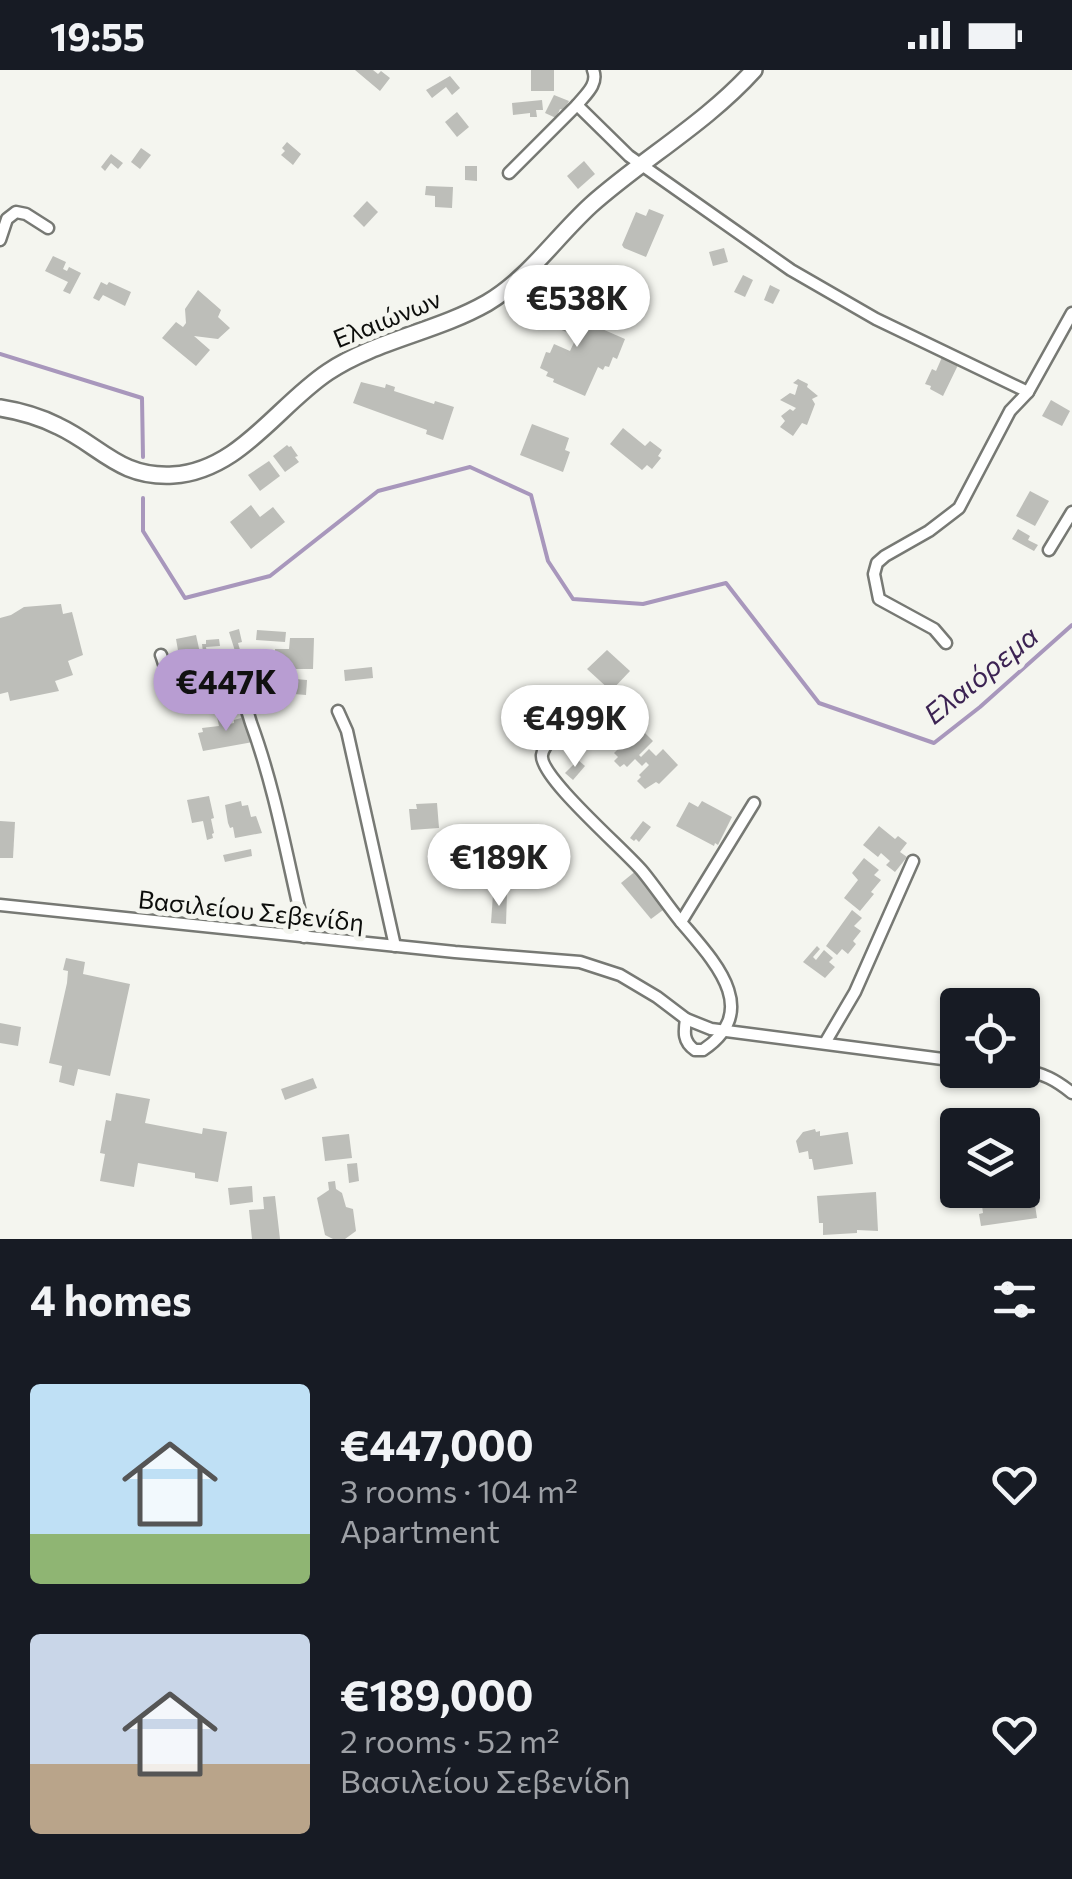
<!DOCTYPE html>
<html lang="en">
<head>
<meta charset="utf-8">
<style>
  :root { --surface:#171b24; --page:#242831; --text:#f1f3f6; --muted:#9ea1a6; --accent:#b89dd2 }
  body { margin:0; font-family:Commissioner,sans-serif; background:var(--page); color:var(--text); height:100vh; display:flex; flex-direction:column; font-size:38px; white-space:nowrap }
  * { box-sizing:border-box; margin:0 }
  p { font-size:32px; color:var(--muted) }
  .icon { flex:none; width:55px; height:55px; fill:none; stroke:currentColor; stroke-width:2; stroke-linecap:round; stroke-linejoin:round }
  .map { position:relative; height:1169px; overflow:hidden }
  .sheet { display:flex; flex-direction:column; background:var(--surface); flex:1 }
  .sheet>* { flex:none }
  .tools { position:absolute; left:940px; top:918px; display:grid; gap:20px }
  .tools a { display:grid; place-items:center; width:100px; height:100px; border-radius:10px; background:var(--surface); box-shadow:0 2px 8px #0004; font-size:50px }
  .price { position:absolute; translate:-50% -85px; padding:0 22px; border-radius:35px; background:#fff; color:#222; font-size:32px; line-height:65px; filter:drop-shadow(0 2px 5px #0008) }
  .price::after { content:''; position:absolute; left:50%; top:60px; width:30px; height:22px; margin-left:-15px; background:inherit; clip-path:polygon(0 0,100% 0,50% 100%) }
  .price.current { background:var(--accent); color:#111 }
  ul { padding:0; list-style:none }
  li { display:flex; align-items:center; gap:30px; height:250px; padding:0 30px }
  li span { display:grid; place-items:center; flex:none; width:280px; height:200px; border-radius:10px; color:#555 }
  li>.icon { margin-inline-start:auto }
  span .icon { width:120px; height:120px; fill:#fffc; stroke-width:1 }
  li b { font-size:42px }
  h2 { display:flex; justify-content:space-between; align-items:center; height:120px; padding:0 30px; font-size:42px }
  .status { display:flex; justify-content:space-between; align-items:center; height:70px; padding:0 50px; background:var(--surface); direction:ltr }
  .status svg { height:28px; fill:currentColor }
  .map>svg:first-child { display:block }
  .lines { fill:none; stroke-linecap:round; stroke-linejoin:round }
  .stream { stroke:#a897bc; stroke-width:4 }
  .building { fill:#bdbeb9 }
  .street-casing { stroke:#777974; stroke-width:15 }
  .secondary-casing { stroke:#777974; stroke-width:20 }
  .street { stroke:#fff; stroke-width:10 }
  .secondary { stroke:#fff; stroke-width:15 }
  .labels { text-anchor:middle; stroke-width:10; stroke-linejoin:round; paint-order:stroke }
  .street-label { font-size:25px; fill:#0c0d0b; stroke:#f4f5ef }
  .water-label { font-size:28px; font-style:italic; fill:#3c2353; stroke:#f4f5ef }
</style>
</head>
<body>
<div class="status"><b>19:55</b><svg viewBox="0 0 49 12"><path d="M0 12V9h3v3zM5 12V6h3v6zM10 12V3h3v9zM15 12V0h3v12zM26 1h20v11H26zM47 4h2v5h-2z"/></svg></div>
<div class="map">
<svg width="1072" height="1169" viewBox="0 0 1072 1169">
  <rect width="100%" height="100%" fill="#f4f5ef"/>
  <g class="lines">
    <g class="stream">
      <path d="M0 284 142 328 143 387"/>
      <path d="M143 428V461L185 528 270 506 378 421 470 397 531 425 548 491 573 529 643 534 726 513 819 633 934 673 980 637 1072 555"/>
    </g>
  </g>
  <g class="building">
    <path d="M355 0H373L378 4 381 1 390 8 380 21Z"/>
    <rect x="531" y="0" width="23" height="21"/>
    <path d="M450 6 460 18 452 25 446 17 432 28 426 20Z"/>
    <path d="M554 25 569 31 564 40 560 39 556 48 545 43Z"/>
    <path d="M542 30 543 40H536L537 47H530V43L513 45 512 33Z"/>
    <path d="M457 42 469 57 457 67 445 52Z"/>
    <path d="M287 72 301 84 293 95 281 85 285 81 282 78Z"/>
    <path d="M141 78 151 85 140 99 131 92Z"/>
    <path d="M111 84 123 93 118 99 111 93 105 101 101 97Z"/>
    <path d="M584 91 595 104 578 119 567 106Z"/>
    <path d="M465 96H477V111L465 110Z"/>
    <path d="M426 116 453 117 452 138 435 137V126L425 125Z"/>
    <path d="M367 131 378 142 364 157 353 146Z"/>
    <path d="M649 139 664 145 646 187 624 178 622 175 636 142 646 146Z"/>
    <path d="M724 178 728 192 713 196 709 182Z"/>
    <path d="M53 186 66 192 63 199 67 201 69 197 81 203 70 224 63 221 68 212 45 201Z"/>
    <path d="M743 205 753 210 745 227 734 222Z"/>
    <path d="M101 212 107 215 109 212 131 222 125 236 103 225 99 231 93 228Z"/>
    <path d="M770 215 780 220 773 234 764 230Z"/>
    <path d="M198 220 221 240 218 247 230 258 218 269 194 266 210 280 196 296 162 268 176 252 183 257 186 253 185 239Z"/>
    <path d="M540 232 625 269 617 289 613 287 609 297 605 296 603 300 598 297 585 326 553 312 554 309 546 306 548 302 540 298 546 282 550 283 554 274 570 281 577 266 533 249Z"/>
    <path d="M943 285 959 293 943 326 930 319 931 316 925 314 932 299 936 301Z"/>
    <path d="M798 309 808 314 807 317 818 326 812 329 815 334 807 355 802 353 793 366 780 357 785 351 781 346 790 339 793 341 796 338 780 330 790 323 795 325 798 315 793 313Z"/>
    <path d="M361 312 385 318 386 314 395 317 394 321 434 334 435 331 454 337 443 370 426 364 427 360 353 333Z"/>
    <path d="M1051 330 1070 341 1062 356 1042 346Z"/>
    <path d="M532 354 569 368 565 380 570 382 563 402 520 385Z"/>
    <path d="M623 358 645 376 650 371 662 380 658 386 661 388 652 399 647 395 642 400 610 374Z"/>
    <path d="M287 375 289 377 291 376 298 386 295 387 299 392 285 402 273 386Z"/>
    <path d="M269 391 280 406 260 421 248 405Z"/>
    <path d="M1030 421 1049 431 1035 456 1016 446Z"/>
    <path d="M251 435 260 447 273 437 285 452 251 479 230 452Z"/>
    <path d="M1018 459 1030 466 1028 470 1038 475 1034 481 1012 469Z"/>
    <path d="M61 534 63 544 72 542 83 585 68 591 73 605 55 611 59 621 10 631 8 622 0 624V548L11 545 24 537Z"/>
    <path d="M239 559 242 572 238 573 240 580 235 581 229 562Z"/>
    <path d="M257 560 286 562 285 572 256 570Z"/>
    <path d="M196 565 206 610 181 616 174 588 179 586 176 569Z"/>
    <path d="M290 568H314L313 599H275V579H289Z"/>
    <path d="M219 569 220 576 206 577 208 591H204L202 574H206V570Z"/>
    <path d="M607 580 630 601 611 621 587 599Z"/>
    <path d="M372 597 373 608 345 611 344 600Z"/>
    <path d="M295 609 307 610 306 625 294 624Z"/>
    <path d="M246 643 253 672 203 681 198 663 203 662 202 658 219 656 217 647 222 646 224 655 234 653V650L241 648 240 644Z"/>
    <path d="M638 656 653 671 639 685 641 687 649 679 656 686 663 679 678 695 659 714 656 712 645 719 637 711 641 707 639 705 649 695 646 692 642 696 635 689 627 697 624 694 620 697 614 691 618 687 614 683 620 677 618 676Z"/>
    <path d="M578 690 585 696 573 710 565 703Z"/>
    <path d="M209 726 214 748 211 749 214 763 212 764 213 768 207 770 203 751 192 753 187 730Z"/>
    <path d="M241 731 242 736 248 735 251 747 256 746 262 763 235 768 233 757 230 758 228 753 225 735Z"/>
    <path d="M702 731 732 747 718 775 715 773 714 776 676 756 689 732 698 737Z"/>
    <path d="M437 733 439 758 411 760 409 739H417L416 734Z"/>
    <path d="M0 751 15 752 13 788H0Z"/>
    <path d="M643 751 651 757 639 772 636 769 634 771 630 768Z"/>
    <path d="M879 756 895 769 898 766 907 773 900 782 907 787 895 802 886 795 890 791 881 783 878 787 863 775Z"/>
    <path d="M251 779 252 786 225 792 223 785Z"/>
    <path d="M497 782H508V788H519L520 808H509V799H498Z"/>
    <path d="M864 788 879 800 874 805 881 810 871 822 874 824 860 841 844 828 858 810 852 803Z"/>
    <path d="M637 800 667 837 651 849 621 813Z"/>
    <path d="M493 824H507L506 854 491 853Z"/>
    <path d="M852 840 862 848 854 856 861 861 853 871 856 874 848 884 842 879 837 885 826 876Z"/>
    <path d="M817 876 820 879 813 887 816 890 824 880 833 888 829 892 835 897 825 908 803 892Z"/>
    <path d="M66 888 85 892 83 904 130 914 110 1006 78 999 74 1016 59 1012 62 996 49 993 67 913 68 901 63 900Z"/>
    <path d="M0 953 21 957 18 976 0 973Z"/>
    <path d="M313 1008 317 1018 285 1030 281 1019Z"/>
    <path d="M116 1023 150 1029 145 1053 202 1064 203 1058 227 1062 218 1112 195 1108V1103L138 1093 134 1117 100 1111 105 1084 100 1083 106 1050 111 1051Z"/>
    <path d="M815 1059 816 1062 820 1061V1066L848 1062 853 1094 814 1100 812 1089H809L808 1081 799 1083 796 1071 803 1062Z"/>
    <path d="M349 1064 352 1088 325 1091 322 1067Z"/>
    <path d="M357 1093 359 1111 349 1113 347 1094Z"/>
    <path d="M335 1111 336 1119 342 1123 346 1137 353 1139 356 1161 345 1169H333L325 1165 317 1128 329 1120 328 1112Z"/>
    <path d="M1028 1113 1031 1136 1035 1135 1037 1148 981 1156 979 1144 983 1143 980 1121 1022 1120V1114Z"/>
    <path d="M252 1116 253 1132 230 1135 228 1118Z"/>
    <path d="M876 1122 878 1161 857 1160V1163L823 1165V1153H819L817 1126Z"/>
    <path d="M275 1126 280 1169H252L249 1140 264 1139 263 1127Z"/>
  </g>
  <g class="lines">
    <g class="street-casing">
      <g id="street">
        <path d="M593 0C599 14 585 25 577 35L629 86 791 200 876 249 1028 322"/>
        <path d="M509 103 577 35"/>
        <path d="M0 170 7 149 16 142 26 144 48 158"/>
        <path d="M1049 480 1072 442"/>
        <path d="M946 573 934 559 879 529 874 504 877 493 885 486 929 461 959 438 1010 341 1028 322 1072 243"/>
        <path d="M161 585C165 595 170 621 181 626 196 631 219 604 239 625 246 632 248 644 251 653 275 718 287 788 303 855L304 867"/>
        <path d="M581 626 582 638C572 650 544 670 542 685 539 707 626 781 643 802 656 818 668 836 681 852"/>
        <path d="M338 641 347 661 395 876"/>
        <path d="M0 835 455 882 580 892 620 905 657 927 686 949 711 959 958 991"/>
        <path d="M686 949C684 962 683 972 695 980H703C763 940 713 890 681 852L754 733"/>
        <path d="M825 973 855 922 913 791"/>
        <path d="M1022 1000C1043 1003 1056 1010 1072 1023"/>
      </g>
    </g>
    <g class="secondary-casing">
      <path id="secondary" d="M0 338C19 341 40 347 58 356 101 376 119 408 173 405 239 401 277 336 328 302 376 270 436 262 487 233 529 208 555 168 591 135 644 88 706 53 754 0"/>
    </g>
    <use href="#street" class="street"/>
    <use href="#secondary" class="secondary"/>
  </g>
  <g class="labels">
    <g class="street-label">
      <text transform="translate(387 249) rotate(-22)" y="9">Ελαιώνων</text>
      <text transform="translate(251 841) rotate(6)" y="9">Βασιλείου Σεβενίδη</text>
    </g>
    <g class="water-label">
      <text transform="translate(981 605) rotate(-39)" y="10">Ελαιόρεμα</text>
    </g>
  </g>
</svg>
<div class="tools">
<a><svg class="icon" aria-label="locate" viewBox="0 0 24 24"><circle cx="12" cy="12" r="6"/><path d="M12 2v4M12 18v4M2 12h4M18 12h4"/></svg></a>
<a><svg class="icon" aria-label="layers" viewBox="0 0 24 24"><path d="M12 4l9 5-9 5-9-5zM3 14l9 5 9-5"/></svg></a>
</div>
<b class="price" style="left:577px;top:280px">€538K</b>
<b class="price current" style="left:226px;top:664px">€447K</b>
<b class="price" style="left:575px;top:700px">€499K</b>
<b class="price" style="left:499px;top:839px">€189K</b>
</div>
<section class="sheet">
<h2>4 homes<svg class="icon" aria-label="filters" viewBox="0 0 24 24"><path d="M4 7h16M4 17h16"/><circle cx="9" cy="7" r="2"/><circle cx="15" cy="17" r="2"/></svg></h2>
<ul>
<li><span style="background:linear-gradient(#bfe0f5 75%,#8fb573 0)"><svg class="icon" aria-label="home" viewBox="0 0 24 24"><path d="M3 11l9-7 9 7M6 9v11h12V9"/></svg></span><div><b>€447,000</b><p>3 rooms · 104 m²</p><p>Apartment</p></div><svg class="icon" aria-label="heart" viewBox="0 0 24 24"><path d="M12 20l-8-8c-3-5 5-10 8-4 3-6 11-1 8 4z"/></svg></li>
<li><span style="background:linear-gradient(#c9d6e8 65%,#b9a48a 0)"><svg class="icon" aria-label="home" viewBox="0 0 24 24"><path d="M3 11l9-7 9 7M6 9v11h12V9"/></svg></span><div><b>€189,000</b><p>2 rooms · 52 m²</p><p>Βασιλείου Σεβενίδη</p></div><svg class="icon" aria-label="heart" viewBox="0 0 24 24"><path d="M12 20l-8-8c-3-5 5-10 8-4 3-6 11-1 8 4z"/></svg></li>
</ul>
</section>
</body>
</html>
